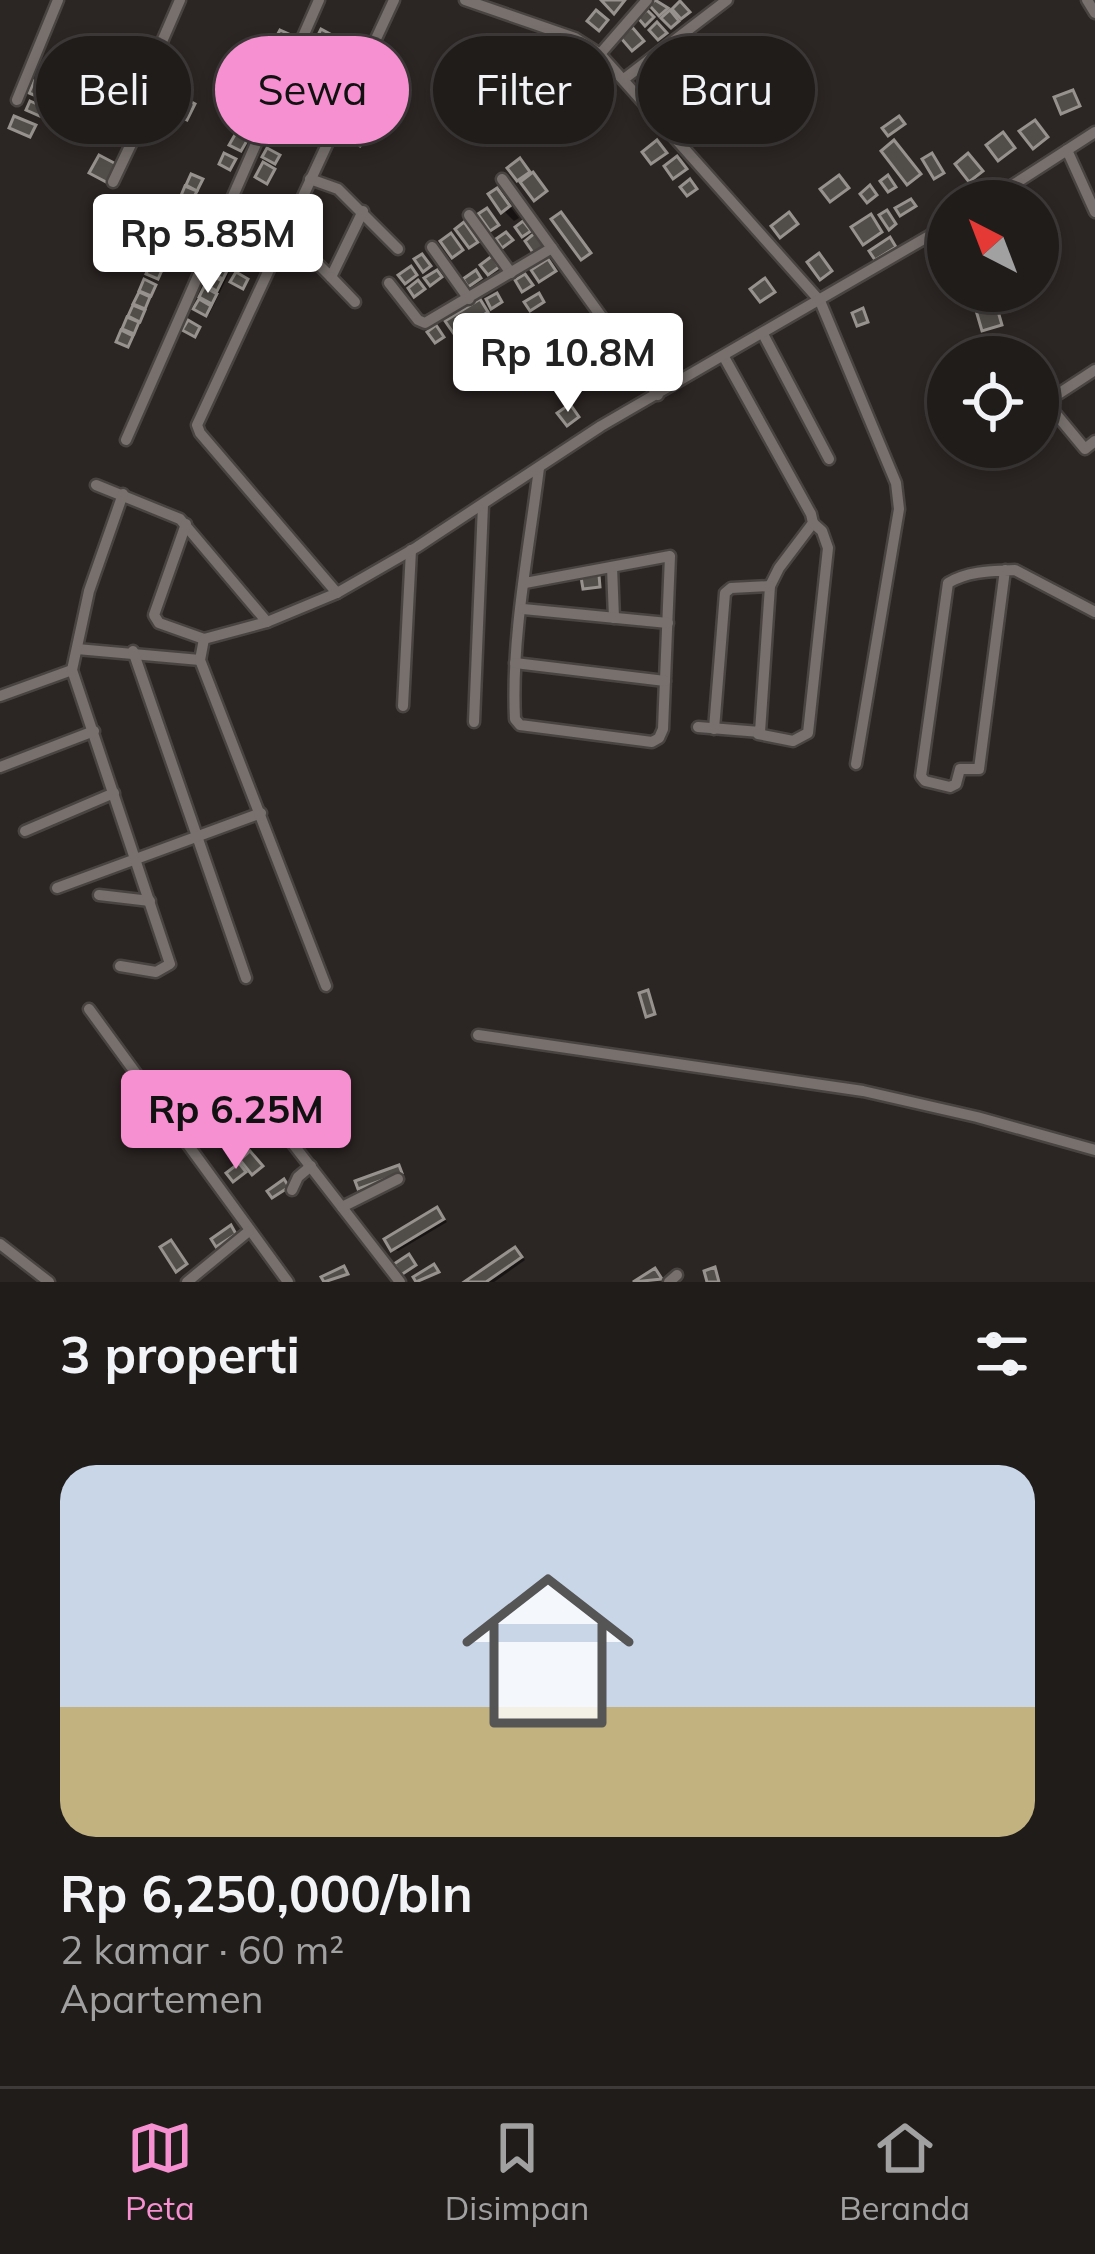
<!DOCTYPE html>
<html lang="id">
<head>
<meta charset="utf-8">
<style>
  :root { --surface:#201c1a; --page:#282523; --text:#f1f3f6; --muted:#a2a1a2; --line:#3d3a39; --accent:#f690d0 }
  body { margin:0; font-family:Mulish,sans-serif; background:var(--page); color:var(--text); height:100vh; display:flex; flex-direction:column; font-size:45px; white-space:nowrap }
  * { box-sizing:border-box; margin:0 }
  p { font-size:39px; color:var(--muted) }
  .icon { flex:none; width:66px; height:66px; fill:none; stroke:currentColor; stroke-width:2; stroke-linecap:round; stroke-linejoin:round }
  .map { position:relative; height:1282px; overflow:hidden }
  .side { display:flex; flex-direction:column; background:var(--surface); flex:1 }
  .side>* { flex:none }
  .banner { position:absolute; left:36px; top:36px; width:1023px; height:108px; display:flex; gap:24px }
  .needle { width:78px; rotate:318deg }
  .fabs { position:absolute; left:927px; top:180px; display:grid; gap:24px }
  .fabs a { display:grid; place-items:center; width:132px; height:132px; border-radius:50%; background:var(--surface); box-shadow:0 6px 18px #0003,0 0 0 3px var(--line); font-size:60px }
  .price { position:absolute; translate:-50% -102px; padding:0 27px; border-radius:12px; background:#fff; color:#222; font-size:39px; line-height:78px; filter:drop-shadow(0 3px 6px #0008) }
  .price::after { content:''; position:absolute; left:50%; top:72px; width:36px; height:27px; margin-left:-18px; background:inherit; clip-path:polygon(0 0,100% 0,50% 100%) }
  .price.on { background:var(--accent); color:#111 }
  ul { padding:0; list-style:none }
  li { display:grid; align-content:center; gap:24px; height:636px; padding:0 60px }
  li+li { border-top:3px solid var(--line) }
  li span { display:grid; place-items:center; height:372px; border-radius:36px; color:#555 }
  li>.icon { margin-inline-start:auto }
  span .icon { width:216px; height:216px; fill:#fffc; stroke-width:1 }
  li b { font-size:51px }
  h2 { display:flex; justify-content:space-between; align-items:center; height:144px; padding:0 60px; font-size:51px }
  .chip { padding:0 42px; border-radius:54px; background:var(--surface); box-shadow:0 6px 18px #0003,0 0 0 3px var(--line); font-size:42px; line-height:108px }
  .chip.on { background:var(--accent); color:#111 }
  .tabs { display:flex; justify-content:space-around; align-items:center; height:168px; border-top:3px solid var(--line); background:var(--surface); font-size:33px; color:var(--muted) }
  .tabs a { display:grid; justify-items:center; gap:6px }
  .tabs .on { color:var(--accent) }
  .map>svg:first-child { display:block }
  .shadow { fill:#0007 }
  .building { fill:#514d48; stroke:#97928d; stroke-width:3 }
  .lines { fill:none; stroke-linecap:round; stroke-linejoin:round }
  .street-casing { stroke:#494442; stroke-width:15 }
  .street { stroke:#77706d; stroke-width:10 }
</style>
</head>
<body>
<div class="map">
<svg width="1095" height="1282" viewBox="0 0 1095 1282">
  <rect width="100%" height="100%" fill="#2b2523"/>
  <g class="shadow">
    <path d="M500 193 519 218 514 221 503 210Z"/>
    <path d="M234 228 247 235 233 265 220 258Z"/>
    <path d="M217 266 229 273 209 315 197 308Z"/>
    <path d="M483 304 489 314 456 332Z"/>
    <path d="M437 1211 447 1222 398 1251 393 1248Z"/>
    <path d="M515 1250 525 1260 494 1282H469Z"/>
  </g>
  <g class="building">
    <path d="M601 0H625L614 14Z"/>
    <path d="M655 0 668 8 659 16 649 5Z"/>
    <path d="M680 1 690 12 681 19 672 9Z"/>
    <path d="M596 10 608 20 599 31 587 21Z"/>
    <path d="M647 10 654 17 645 26 638 18Z"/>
    <path d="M670 10 679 21 671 28 661 18Z"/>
    <path d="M657 22 667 33 658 40 649 30Z"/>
    <path d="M632 27 644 41 632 51 620 37Z"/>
    <path d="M321 29 334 36 329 45 316 39Z"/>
    <path d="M280 30 291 35 285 47 274 41Z"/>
    <path d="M509 40 521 51 510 64 498 54Z"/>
    <path d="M549 43 561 54 545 73 532 63Z"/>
    <path d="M105 60 114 70 101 82 91 72Z"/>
    <path d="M568 69 578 85 558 97 549 82Z"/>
    <path d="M34 81 56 90 50 102 29 93Z"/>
    <path d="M596 82 604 93 588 104 580 93Z"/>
    <path d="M1073 90 1080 106 1061 114 1054 97Z"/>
    <path d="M182 97 195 104 187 120 173 113Z"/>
    <path d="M248 100 260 106 252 121 240 115Z"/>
    <path d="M30 101 46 108 42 117 26 110Z"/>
    <path d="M548 108 557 122 545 130 535 116Z"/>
    <path d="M114 111 139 124 131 139 106 126Z"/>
    <path d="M14 116 36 125 30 137 9 128Z"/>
    <path d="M352 116 372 130 360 146 341 132Z"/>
    <path d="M899 116 905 124 888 136 882 128Z"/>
    <path d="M1035 120 1048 137 1033 149 1019 131Z"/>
    <path d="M1003 132 1015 148 998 161 986 145Z"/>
    <path d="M236 133 248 139 241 151 229 145Z"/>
    <path d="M657 140 667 153 651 164 642 152Z"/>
    <path d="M894 140 921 174 907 185 881 151Z"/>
    <path d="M267 148 280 155 275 164 262 157Z"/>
    <path d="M224 153 236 159 230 170 219 164Z"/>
    <path d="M932 153 944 173 934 179 922 159Z"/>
    <path d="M968 153 983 171 969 182 955 164Z"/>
    <path d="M99 155 118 165 108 183 89 173Z"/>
    <path d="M677 156 687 169 673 179 664 166Z"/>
    <path d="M520 158 530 172 517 181 507 168Z"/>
    <path d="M263 162 275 169 267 184 255 177Z"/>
    <path d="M533 172 547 191 534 201 520 182Z"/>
    <path d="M191 174 203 179 197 191 186 185Z"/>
    <path d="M839 175 849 188 830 202 820 189Z"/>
    <path d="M888 175 896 187 888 192 880 181Z"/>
    <path d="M690 179 697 189 687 196 680 187Z"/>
    <path d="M870 185 877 195 867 203 860 194Z"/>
    <path d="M185 186 197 191 191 203 180 198Z"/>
    <path d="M497 188 510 206 501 213 488 194Z"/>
    <path d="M245 197 258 204 253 215 240 208Z"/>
    <path d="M180 199 191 204 186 216 174 211Z"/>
    <path d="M911 199 916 206 900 216 895 208Z"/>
    <path d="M487 208 499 225 490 231 478 214Z"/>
    <path d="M887 210 896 224 889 230 879 215Z"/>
    <path d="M174 212 186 217 180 228 169 223Z"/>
    <path d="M561 212 591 253 581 260 551 219Z"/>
    <path d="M789 212 798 224 780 238 771 226Z"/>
    <path d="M871 214 882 232 863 245 851 227Z"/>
    <path d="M523 221 531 231 522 237 515 227Z"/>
    <path d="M464 222 478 242 469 248 455 229Z"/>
    <path d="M233 224 246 231 240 241 227 234Z"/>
    <path d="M168 225 180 230 175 242 163 236Z"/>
    <path d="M506 232 513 240 502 248 496 239Z"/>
    <path d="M536 232 546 246 534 254 525 241Z"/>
    <path d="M451 233 463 250 452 258 440 241Z"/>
    <path d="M162 237 174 242 169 254 157 249Z"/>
    <path d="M228 237 240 244 235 254 222 247Z"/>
    <path d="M890 237 896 247 875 260 869 251Z"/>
    <path d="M222 249 235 256 229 266 216 259Z"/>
    <path d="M157 250 169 255 163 267 152 262Z"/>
    <path d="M819 253 832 271 820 280 807 262Z"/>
    <path d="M422 254 431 266 423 272 414 259Z"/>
    <path d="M492 256 499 267 488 275 480 265Z"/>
    <path d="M548 259 556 271 539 282 531 270Z"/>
    <path d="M151 262 163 268 158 279 146 274Z"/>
    <path d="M215 262 228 269 223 279 210 272Z"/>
    <path d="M411 266 417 275 405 284 398 275Z"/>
    <path d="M437 270 442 277 430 286 424 278Z"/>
    <path d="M476 270 481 278 468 287 463 279Z"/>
    <path d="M236 272 248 279 243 289 230 282Z"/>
    <path d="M209 274 222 281 217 291 204 284Z"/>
    <path d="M525 274 533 285 522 292 515 280Z"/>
    <path d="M765 278 775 292 760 302 750 289Z"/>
    <path d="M144 279 156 285 151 296 139 291Z"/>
    <path d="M418 280 425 289 414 297 408 288Z"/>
    <path d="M204 287 217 294 212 304 199 297Z"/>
    <path d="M139 292 150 297 145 309 133 304Z"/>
    <path d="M497 293 502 302 491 309 486 299Z"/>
    <path d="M539 293 544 302 530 311 524 302Z"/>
    <path d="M199 299 211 306 206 316 193 309Z"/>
    <path d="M480 299 488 312 454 334 445 321Z"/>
    <path d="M995 301 1002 325 982 331 975 307Z"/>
    <path d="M133 305 145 310 140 322 128 316Z"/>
    <path d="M863 308 868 322 857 326 852 313Z"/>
    <path d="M127 317 139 322 134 334 122 329Z"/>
    <path d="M188 320 200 327 195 337 182 330Z"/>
    <path d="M436 325 444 337 435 343 427 332Z"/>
    <path d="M121 330 133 336 128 347 116 342Z"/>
    <path d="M570 404 579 417 567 426 557 413Z"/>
    <path d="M599 575 600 587 583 589 581 577Z"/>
    <path d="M648 990 655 1014 646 1017 639 993Z"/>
    <path d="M255 1077 261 1087 241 1101 234 1092Z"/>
    <path d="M317 1129 337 1132 336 1142 315 1139Z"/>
    <path d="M250 1151 263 1166 252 1175 240 1160Z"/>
    <path d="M239 1163 246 1172 233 1182 226 1173Z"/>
    <path d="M399 1165 402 1173 358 1189 355 1181Z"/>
    <path d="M284 1179 289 1187 272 1198 267 1191Z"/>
    <path d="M437 1207 444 1219 391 1251 384 1239Z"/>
    <path d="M231 1225 236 1234 216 1247 211 1239Z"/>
    <path d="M171 1240 187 1264 176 1272 160 1247Z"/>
    <path d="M515 1247 522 1257 486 1282H464Z"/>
    <path d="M409 1254 416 1265 401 1275 394 1264Z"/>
    <path d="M434 1264 439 1272 416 1282 413 1277Z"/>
    <path d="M344 1266 348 1274 324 1282 321 1277Z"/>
    <path d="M715 1267 719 1282H707L704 1271Z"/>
    <path d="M655 1268 662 1279 633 1282Z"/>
  </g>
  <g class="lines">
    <g class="street-casing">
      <g id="street">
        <path d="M465 0 575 38 600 54 820 301 896 483 899 509 856 764"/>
        <path d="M1087 0 1095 13"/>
        <path d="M600 54 647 0"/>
        <path d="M624 79 727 0"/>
        <path d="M17 100 58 0"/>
        <path d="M1067 150 1095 212"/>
        <path d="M310 179 338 189 398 249"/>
        <path d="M502 179 658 395"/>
        <path d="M113 182 141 123 151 67 180 0"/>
        <path d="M988 201 1095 132"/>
        <path d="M469 215 511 273"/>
        <path d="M432 247 469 299"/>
        <path d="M312 258 331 277 363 211"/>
        <path d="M331 277 355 302"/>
        <path d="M389 283 418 320 425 323 552 248"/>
        <path d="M763 334 829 459"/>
        <path d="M1095 370 1046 402 1085 449 1095 441"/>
        <path d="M126 440 319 0"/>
        <path d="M96 485 180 519 267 622"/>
        <path d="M186 524 154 615 159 623 204 639"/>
        <path d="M612 567 614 618"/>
        <path d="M1005 570 979 769H960L956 784 950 787 925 781 921 776 948 583C968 571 992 571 1015 570L1095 612"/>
        <path d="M525 583 670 556 663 729 659 738 652 742 520 725 515 719C511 638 529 549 539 468"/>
        <path d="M337 593 200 433 197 425 394 0"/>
        <path d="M523 609 668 623"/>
        <path d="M77 649 200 660"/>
        <path d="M133 651 246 978"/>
        <path d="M515 663 665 681"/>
        <path d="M0 696 72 670"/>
        <path d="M403 706 411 550"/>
        <path d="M474 722 483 505"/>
        <path d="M698 727 760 732 770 586 779 568 813 523 811 514 724 357"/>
        <path d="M714 729 725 593 731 588 770 586"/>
        <path d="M758 734 793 741 808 733 828 548 822 531 813 523"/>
        <path d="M0 767 94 731"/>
        <path d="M25 831 114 793"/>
        <path d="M57 888 261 813"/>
        <path d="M99 895 150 901"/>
        <path d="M120 966 156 972 170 964 72 670 89 591 123 494"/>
        <path d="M326 986 200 660 204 639 267 622 337 593 417 547 601 426 948 225"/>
        <path d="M89 1009 288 1282"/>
        <path d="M478 1035 863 1091 977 1117 1095 1150"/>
        <path d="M272 1117 400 1282"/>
        <path d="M292 1190 298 1177 311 1166"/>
        <path d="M342 1207 398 1179"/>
        <path d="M0 1244 49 1282"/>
        <path d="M187 1282 249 1231"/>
        <path d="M669 1282 677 1275"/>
      </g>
    </g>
    <use href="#street" class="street"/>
  </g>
</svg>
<div class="fabs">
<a><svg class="needle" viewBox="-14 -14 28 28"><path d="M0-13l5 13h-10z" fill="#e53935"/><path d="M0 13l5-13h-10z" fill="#a2a1a2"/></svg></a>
<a><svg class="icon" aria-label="locate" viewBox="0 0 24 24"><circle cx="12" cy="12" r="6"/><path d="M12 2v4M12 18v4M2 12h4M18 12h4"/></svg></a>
</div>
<b class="price" style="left:208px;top:296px">Rp 5.85M</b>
<b class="price" style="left:568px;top:415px">Rp 10.8M</b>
<b class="price on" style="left:236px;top:1172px">Rp 6.25M</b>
<div class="banner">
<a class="chip">Beli</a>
<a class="chip on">Sewa</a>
<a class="chip">Filter</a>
<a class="chip">Baru</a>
</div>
</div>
<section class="side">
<h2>3 properti<svg class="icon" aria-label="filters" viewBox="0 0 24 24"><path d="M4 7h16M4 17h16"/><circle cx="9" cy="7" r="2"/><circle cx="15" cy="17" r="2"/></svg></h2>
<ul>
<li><span style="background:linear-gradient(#c9d6e8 65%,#c2b280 0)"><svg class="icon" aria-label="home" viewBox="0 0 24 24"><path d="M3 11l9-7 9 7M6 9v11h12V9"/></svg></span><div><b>Rp 6,250,000/bln</b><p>2 kamar · 60 m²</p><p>Apartemen</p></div></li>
</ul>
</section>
<nav class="tabs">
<a class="on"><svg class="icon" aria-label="map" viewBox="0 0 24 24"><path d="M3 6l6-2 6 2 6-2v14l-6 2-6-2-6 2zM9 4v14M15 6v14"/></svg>Peta</a>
<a><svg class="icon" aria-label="saved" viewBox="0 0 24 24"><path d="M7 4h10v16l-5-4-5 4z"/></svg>Disimpan</a>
<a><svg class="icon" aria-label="home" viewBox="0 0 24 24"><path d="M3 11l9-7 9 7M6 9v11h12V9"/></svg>Beranda</a>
</nav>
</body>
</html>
